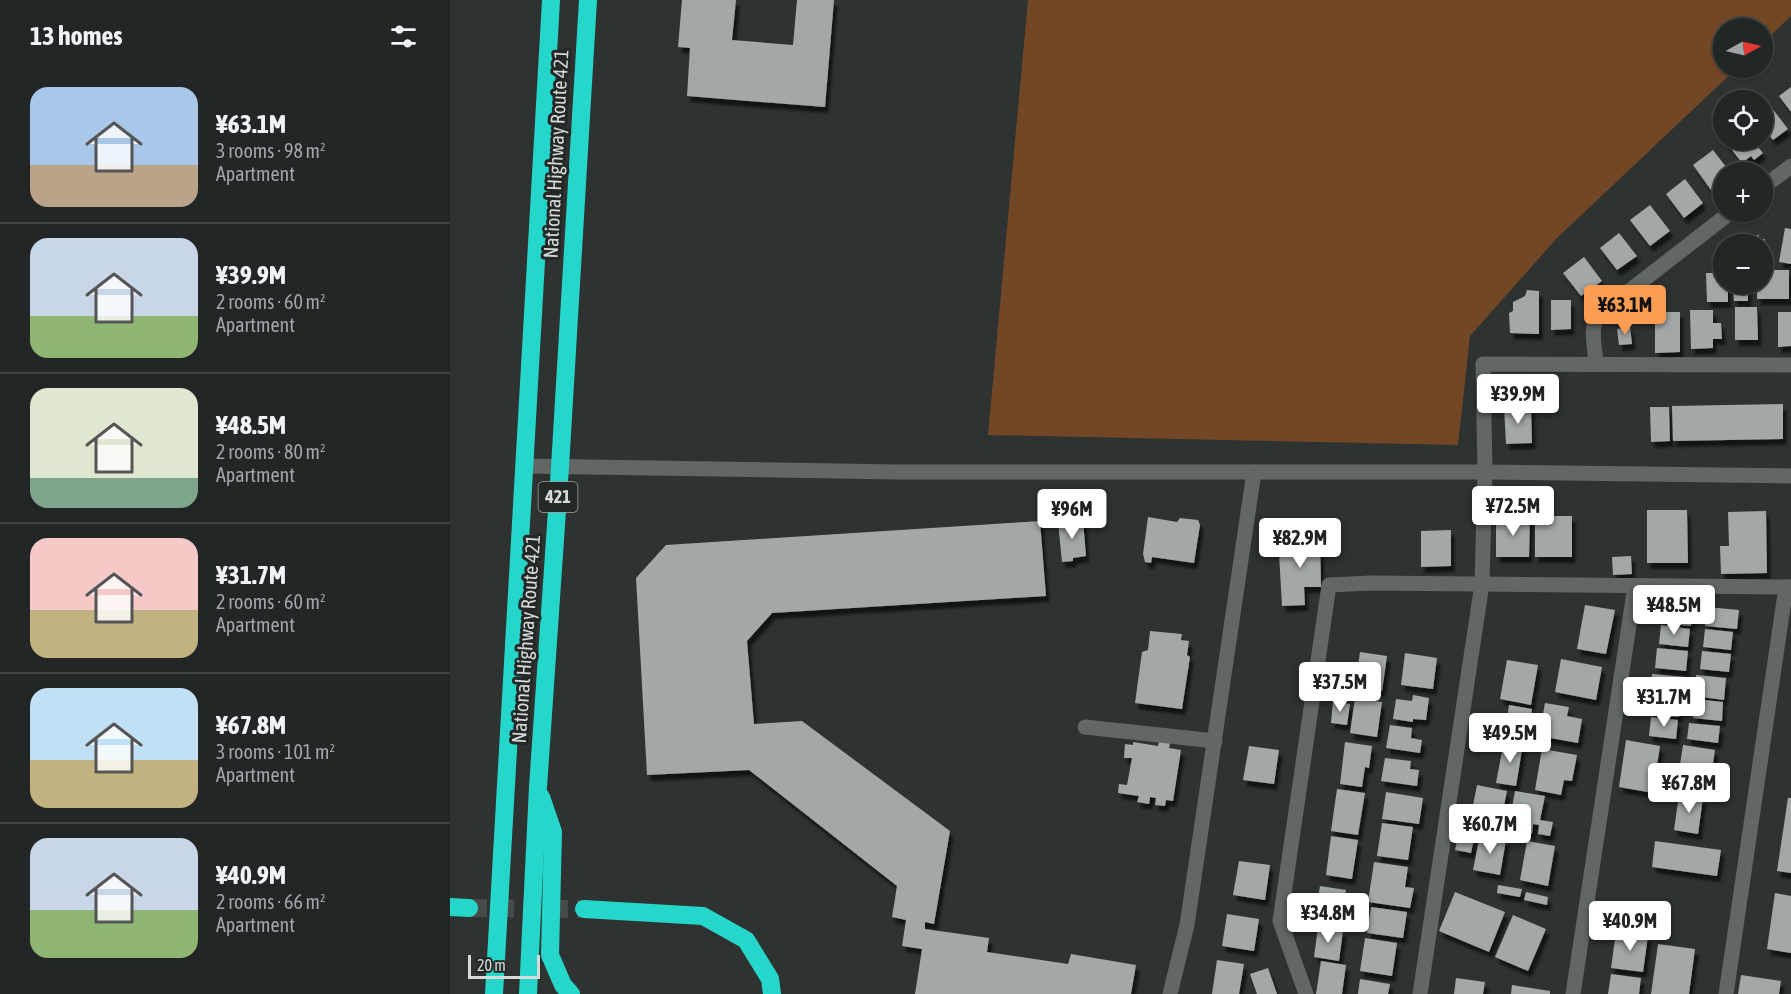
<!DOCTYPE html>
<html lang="en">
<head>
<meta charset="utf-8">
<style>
  :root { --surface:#222626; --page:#2e3232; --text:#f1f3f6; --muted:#a2a5a7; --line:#3f4343; --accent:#fc9d52 }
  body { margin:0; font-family:"Asap Condensed",sans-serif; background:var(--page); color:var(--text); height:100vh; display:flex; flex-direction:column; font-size:22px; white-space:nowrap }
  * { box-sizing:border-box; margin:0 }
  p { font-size:20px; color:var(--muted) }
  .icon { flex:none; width:33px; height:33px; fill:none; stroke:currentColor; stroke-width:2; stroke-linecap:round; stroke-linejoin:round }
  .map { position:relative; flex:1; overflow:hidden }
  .sheet { display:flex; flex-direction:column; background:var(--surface); width:450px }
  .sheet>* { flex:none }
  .needle { width:39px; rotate:82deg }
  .tools { position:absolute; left:1263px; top:18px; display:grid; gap:12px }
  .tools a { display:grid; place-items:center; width:60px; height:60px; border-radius:50%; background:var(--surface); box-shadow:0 2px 4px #0004,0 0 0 2px var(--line); font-size:30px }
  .scale { position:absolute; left:18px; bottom:15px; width:72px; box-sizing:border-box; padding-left:6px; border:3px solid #d7dad9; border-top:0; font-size:16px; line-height:21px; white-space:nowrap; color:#d7dad9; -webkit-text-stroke:4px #242928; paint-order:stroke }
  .price { position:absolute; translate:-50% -51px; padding:0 14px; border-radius:6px; background:#fff; color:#222; font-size:20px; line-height:39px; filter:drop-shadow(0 2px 3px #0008) }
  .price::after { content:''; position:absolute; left:50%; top:36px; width:18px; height:14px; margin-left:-9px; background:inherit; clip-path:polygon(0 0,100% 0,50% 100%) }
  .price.active { background:var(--accent); color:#111 }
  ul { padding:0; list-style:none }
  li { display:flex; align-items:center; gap:18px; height:150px; padding:0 30px }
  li+li { border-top:2px solid var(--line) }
  li span { display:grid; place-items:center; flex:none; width:168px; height:120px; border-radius:18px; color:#555 }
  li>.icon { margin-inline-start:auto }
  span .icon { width:72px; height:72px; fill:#fffc; stroke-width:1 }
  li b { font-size:26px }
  h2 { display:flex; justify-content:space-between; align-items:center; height:72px; padding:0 30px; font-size:26px }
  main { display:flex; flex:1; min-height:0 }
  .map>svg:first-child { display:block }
  .green { fill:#724725 }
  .building { fill:#a2a8a7; filter:url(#shadow) }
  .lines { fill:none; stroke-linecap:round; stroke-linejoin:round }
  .highway-tunnel { stroke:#474c4b; stroke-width:18; stroke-dasharray:18 9; stroke-linecap:butt }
  .minor { stroke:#626766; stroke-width:15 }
  .highway { stroke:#25d7ca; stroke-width:18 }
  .labels { text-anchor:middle; stroke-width:6; stroke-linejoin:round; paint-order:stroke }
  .shield { fill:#242928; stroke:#a1a5a4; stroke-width:1.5 }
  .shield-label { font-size:18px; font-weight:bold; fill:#d7dad9 }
  .street-label { font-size:20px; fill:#d7dad9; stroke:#242928 }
</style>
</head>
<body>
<main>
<section class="sheet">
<h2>13 homes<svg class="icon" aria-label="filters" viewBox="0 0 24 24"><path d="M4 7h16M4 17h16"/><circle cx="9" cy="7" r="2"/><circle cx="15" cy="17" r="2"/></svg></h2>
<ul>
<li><span style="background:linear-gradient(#a9c7e8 65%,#b9a48a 0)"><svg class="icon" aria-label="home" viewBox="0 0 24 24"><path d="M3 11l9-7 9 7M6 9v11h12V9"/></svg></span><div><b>¥63.1M</b><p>3 rooms · 98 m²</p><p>Apartment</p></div></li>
<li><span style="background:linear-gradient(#c9d6e8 65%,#8fb573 0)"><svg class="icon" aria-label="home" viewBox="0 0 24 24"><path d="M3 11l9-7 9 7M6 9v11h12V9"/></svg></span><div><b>¥39.9M</b><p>2 rooms · 60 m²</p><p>Apartment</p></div></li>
<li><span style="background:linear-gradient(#dfe7d0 75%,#7fa58c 0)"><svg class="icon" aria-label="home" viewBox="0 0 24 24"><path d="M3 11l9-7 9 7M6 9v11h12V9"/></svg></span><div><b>¥48.5M</b><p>2 rooms · 80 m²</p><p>Apartment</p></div></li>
<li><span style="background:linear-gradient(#f6c9c9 60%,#c2b280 0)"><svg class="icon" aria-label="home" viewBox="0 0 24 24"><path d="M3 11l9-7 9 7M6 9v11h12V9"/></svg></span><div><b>¥31.7M</b><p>2 rooms · 60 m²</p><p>Apartment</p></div></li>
<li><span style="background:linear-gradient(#bfe0f5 60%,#c2b280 0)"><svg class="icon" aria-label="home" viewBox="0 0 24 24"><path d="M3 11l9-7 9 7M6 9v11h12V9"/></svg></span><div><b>¥67.8M</b><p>3 rooms · 101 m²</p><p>Apartment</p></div></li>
<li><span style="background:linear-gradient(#c9d6e8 60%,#8fb573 0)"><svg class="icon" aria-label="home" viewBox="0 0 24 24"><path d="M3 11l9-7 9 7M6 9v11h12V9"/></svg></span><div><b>¥40.9M</b><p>2 rooms · 66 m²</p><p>Apartment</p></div></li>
</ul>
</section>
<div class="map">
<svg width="1341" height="994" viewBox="0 0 1341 994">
  <defs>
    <filter id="shadow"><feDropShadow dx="3.5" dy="6" stdDeviation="1.5" flood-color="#0009"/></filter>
  </defs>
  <rect width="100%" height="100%" fill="#2e3332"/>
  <path class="green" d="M578 0H1341V16L1313 43 1312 28H1274V68H1287L1107 238 1020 336 1008 445 538 435Z"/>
  <g class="building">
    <path d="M232 0H286L282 40 343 45 347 0H384L375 107 237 96 240 48 228 47Z"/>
    <path d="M1341 87V112L1329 96Z"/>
    <path d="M1318 103 1338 129 1323 140 1312 126V107Z"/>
    <path d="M1277 140H1302L1313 153 1304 160 1301 156 1292 163 1275 141Z"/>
    <path d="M1263 150 1280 172H1274V180L1261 190 1243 165Z"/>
    <path d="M1235 179 1253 203 1234 218 1216 194Z"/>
    <path d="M1200 205 1220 231 1200 246 1180 220Z"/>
    <path d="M1335 228 1341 229V264L1329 262Z"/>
    <path d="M1169 233 1187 256 1167 270 1150 248Z"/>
    <path d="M1287 235H1309V240L1315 239V258H1312V244H1287Z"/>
    <path d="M1134 257 1152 281 1131 296 1113 273Z"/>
    <path d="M1312 270H1339V299H1307V284H1312Z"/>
    <path d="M1256 273H1270V279H1274V284H1278V302H1257Z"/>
    <path d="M1283 284H1298V301H1284Z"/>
    <path d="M1077 290 1089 291V334L1060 333 1059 313 1063 311V302L1075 296Z"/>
    <path d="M1101 300H1121V329L1101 330Z"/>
    <path d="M1285 307H1307L1308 340H1285Z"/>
    <path d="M1240 310H1263V323H1271L1272 339H1263V348L1241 349Z"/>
    <path d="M1205 312H1230V352L1205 353Z"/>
    <path d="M1328 312H1341V346L1328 347Z"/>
    <path d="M1180 327 1182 344 1169 345 1167 329Z"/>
    <path d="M1333 404V439L1223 441 1222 406Z"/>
    <path d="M1054 407H1081L1082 443 1056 444Z"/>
    <path d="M1200 407H1219L1220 441 1201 442Z"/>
    <path d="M1197 510H1237L1238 563H1197Z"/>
    <path d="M1316 511 1317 573 1271 574 1270 546H1279L1278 512Z"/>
    <rect x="1085" y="516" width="37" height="41"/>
    <path d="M698 517 727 522 730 518 748 520 750 525 744 563 702 557 701 563 695 562 693 554Z"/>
    <path d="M1046 517H1080L1079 557H1046Z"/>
    <path d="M633 520 636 556 623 558V561L612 562 608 522Z"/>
    <path d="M590 521 596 596 322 613 297 641 304 724 352 721 500 831 484 924 475 922V929L539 938 537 952 618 964 621 954 686 965 681 994H465L472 949 452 946 456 920 442 917 447 886 299 770 197 775 186 578 216 545Z"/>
    <path d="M1001 530V566L971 567V531Z"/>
    <path d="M842 535H870L871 587H854L855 605 832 606 829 553 842 552Z"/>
    <path d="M1181 556 1182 574 1163 575 1162 557Z"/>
    <path d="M1213 603 1243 606 1241 626 1211 623Z"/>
    <path d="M1135 605 1165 610 1156 654 1127 649Z"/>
    <path d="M1257 607 1289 610 1287 629 1255 626Z"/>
    <path d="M1211 625 1240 629 1238 647 1209 644Z"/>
    <path d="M1255 629 1283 632 1281 650 1253 647Z"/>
    <path d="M700 631 732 634 731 640 739 641 737 655 740 657 732 709 685 703 692 652 698 650Z"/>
    <path d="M1207 648 1238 651 1236 671 1205 668Z"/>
    <path d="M1252 651 1281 654 1279 672 1250 669Z"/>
    <path d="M910 652 937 656 932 691 905 687Z"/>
    <path d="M955 653 987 658 983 689 951 685Z"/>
    <path d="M1111 659 1152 667 1146 700 1105 692Z"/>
    <path d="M1057 660 1088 665 1081 705 1050 699Z"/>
    <path d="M1202 674 1234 677 1232 695 1201 692Z"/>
    <path d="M1246 675 1276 678 1274 700 1243 696Z"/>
    <path d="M963 695 979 698 976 720 963 719V722L943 719 946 699 962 701Z"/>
    <path d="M1202 697 1230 700 1229 717 1200 715Z"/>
    <path d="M905 698 932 702 927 737 900 733Z"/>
    <path d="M1245 699 1273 702 1272 721 1243 718Z"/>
    <path d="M883 701 900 704 897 725 881 723Z"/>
    <path d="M1095 703 1119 707 1117 716 1132 719 1128 743 1089 736Z"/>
    <path d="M1059 705 1082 709 1080 724 1057 720Z"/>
    <path d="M1201 717 1228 720 1226 739 1199 736Z"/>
    <path d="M1239 723 1270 726 1268 743 1237 739Z"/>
    <path d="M940 725 962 728 961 738 972 740 970 753 936 748Z"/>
    <path d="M1176 740 1210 746 1203 793 1169 787Z"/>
    <path d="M709 741 720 743 719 748 731 750 723 801 716 800 715 806 705 805 706 798 700 797 699 804 687 802 689 796 668 793 669 784 677 785 682 758H674L675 744 683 745V742L708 746Z"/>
    <path d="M1054 741 1073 744 1066 786 1046 783Z"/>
    <path d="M895 742 922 746 919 768 915 767 912 787 890 784Z"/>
    <path d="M1233 745 1265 750 1259 790 1227 785Z"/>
    <path d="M799 746 829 750 824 784 793 780Z"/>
    <path d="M1092 749 1127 755 1122 781 1114 780 1111 795 1085 790Z"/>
    <path d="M935 758 961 761 960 769 969 770 967 786 931 781Z"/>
    <path d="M1027 785 1057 791 1053 811 1023 805Z"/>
    <path d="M887 789 915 793 908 835 881 831Z"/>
    <path d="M1065 791 1095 796 1090 820 1103 822 1100 836 1088 834 1089 825 1083 824 1082 834 1058 830Z"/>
    <path d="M936 792 973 798 969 824 932 819Z"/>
    <path d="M1229 795 1253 798 1248 834 1224 830Z"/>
    <path d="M1338 798H1341V873L1327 871Z"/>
    <path d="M1011 811 1030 815 1026 836 1007 832Z"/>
    <path d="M932 823 963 827 958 860 927 856Z"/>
    <path d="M1030 835 1056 840 1050 875 1023 870Z"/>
    <path d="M881 836 908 840 902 879 876 875Z"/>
    <path d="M1008 836 1024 839 1021 853 1005 850Z"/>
    <path d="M1077 841 1105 846 1098 886 1070 880Z"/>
    <path d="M1205 841 1271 850 1267 876 1202 867Z"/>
    <path d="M789 861 820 865 815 900 783 895Z"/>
    <path d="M924 862 958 867 955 887 964 888 960 908 918 902Z"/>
    <path d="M1048 885 1072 889 1070 897 1047 893Z"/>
    <path d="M870 886 896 890 890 928 864 924Z"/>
    <path d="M1005 892 1055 912 1039 952 989 931Z"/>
    <path d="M1076 892 1098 897 1097 905 1074 900Z"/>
    <path d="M1325 893 1341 896V953L1317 949Z"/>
    <path d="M921 907 957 912 953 938 917 933Z"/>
    <path d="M777 914 809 919 804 951 772 946Z"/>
    <path d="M1063 915 1096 929 1078 971 1045 957Z"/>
    <path d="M868 927 893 931 889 961 864 957Z"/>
    <path d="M1166 932 1198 936 1193 972 1161 968Z"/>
    <path d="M915 938 947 943 942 976 910 971Z"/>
    <path d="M1208 944 1245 949 1239 994H1201Z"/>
    <path d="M767 960 794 964 789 994H762Z"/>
    <path d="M871 961 896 965 892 994H866Z"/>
    <path d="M818 968 827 994H807L800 974Z"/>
    <path d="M1161 974 1191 978 1189 994H1158Z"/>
    <path d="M1291 975 1331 981 1329 994H1288Z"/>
    <path d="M1006 978 1035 982 1033 994H1004Z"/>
    <path d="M910 979 940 984 938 994H908Z"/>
    <path d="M1062 985 1100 991V994H1061Z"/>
  </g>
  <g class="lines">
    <path class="highway-tunnel" d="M19 908 134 909"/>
    <g class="minor">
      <path d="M1312 188 1341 166"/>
      <path d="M1146 363C1145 348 1140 330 1147 316L1281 212"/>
      <path d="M74 466 447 472H1035L1341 476"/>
      <path d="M635 727 765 741"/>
      <path d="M720 994 737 925 804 472"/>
      <path d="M856 994 830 921 879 585 921 583 1341 587"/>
      <path d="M970 994 1032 584 1035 472 1033 364 1341 365"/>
      <path d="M1123 994 1185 586"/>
      <path d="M1276 994 1336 587"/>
    </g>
    <g class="highway">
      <path d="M91 797 103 832 100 955 113 985 121 994"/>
      <path d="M0 907 19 908"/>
      <path d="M134 909 253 916 296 940 320 979 322 994"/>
      <path d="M44 994 101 0"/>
      <path d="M78 994 88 787 110 467 138 0"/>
    </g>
  </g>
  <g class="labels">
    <rect class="shield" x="88.5" y="482" width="39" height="30" rx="4.5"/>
    <g class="shield-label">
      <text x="108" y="503">421</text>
    </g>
    <g class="street-label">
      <text transform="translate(106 154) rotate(-87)" y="7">National Highway Route 421</text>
      <text transform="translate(76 639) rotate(-86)" y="7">National Highway Route 421</text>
    </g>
  </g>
</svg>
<div class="tools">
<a><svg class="needle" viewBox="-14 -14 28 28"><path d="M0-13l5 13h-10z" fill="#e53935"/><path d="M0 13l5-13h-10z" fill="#a2a5a7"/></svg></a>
<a><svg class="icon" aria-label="locate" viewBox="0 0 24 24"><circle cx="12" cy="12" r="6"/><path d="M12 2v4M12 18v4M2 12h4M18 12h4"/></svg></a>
<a>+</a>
<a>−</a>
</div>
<div class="scale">20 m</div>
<b class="price active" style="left:1175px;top:336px">¥63.1M</b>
<b class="price" style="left:1068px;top:425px">¥39.9M</b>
<b class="price" style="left:1063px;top:537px">¥72.5M</b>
<b class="price" style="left:622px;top:540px">¥96M</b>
<b class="price" style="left:850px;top:569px">¥82.9M</b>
<b class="price" style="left:1224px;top:636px">¥48.5M</b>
<b class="price" style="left:890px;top:713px">¥37.5M</b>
<b class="price" style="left:1214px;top:728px">¥31.7M</b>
<b class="price" style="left:1060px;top:764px">¥49.5M</b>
<b class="price" style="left:1239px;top:814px">¥67.8M</b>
<b class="price" style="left:1040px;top:855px">¥60.7M</b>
<b class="price" style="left:878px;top:944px">¥34.8M</b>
<b class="price" style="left:1180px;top:952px">¥40.9M</b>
</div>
</main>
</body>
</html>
